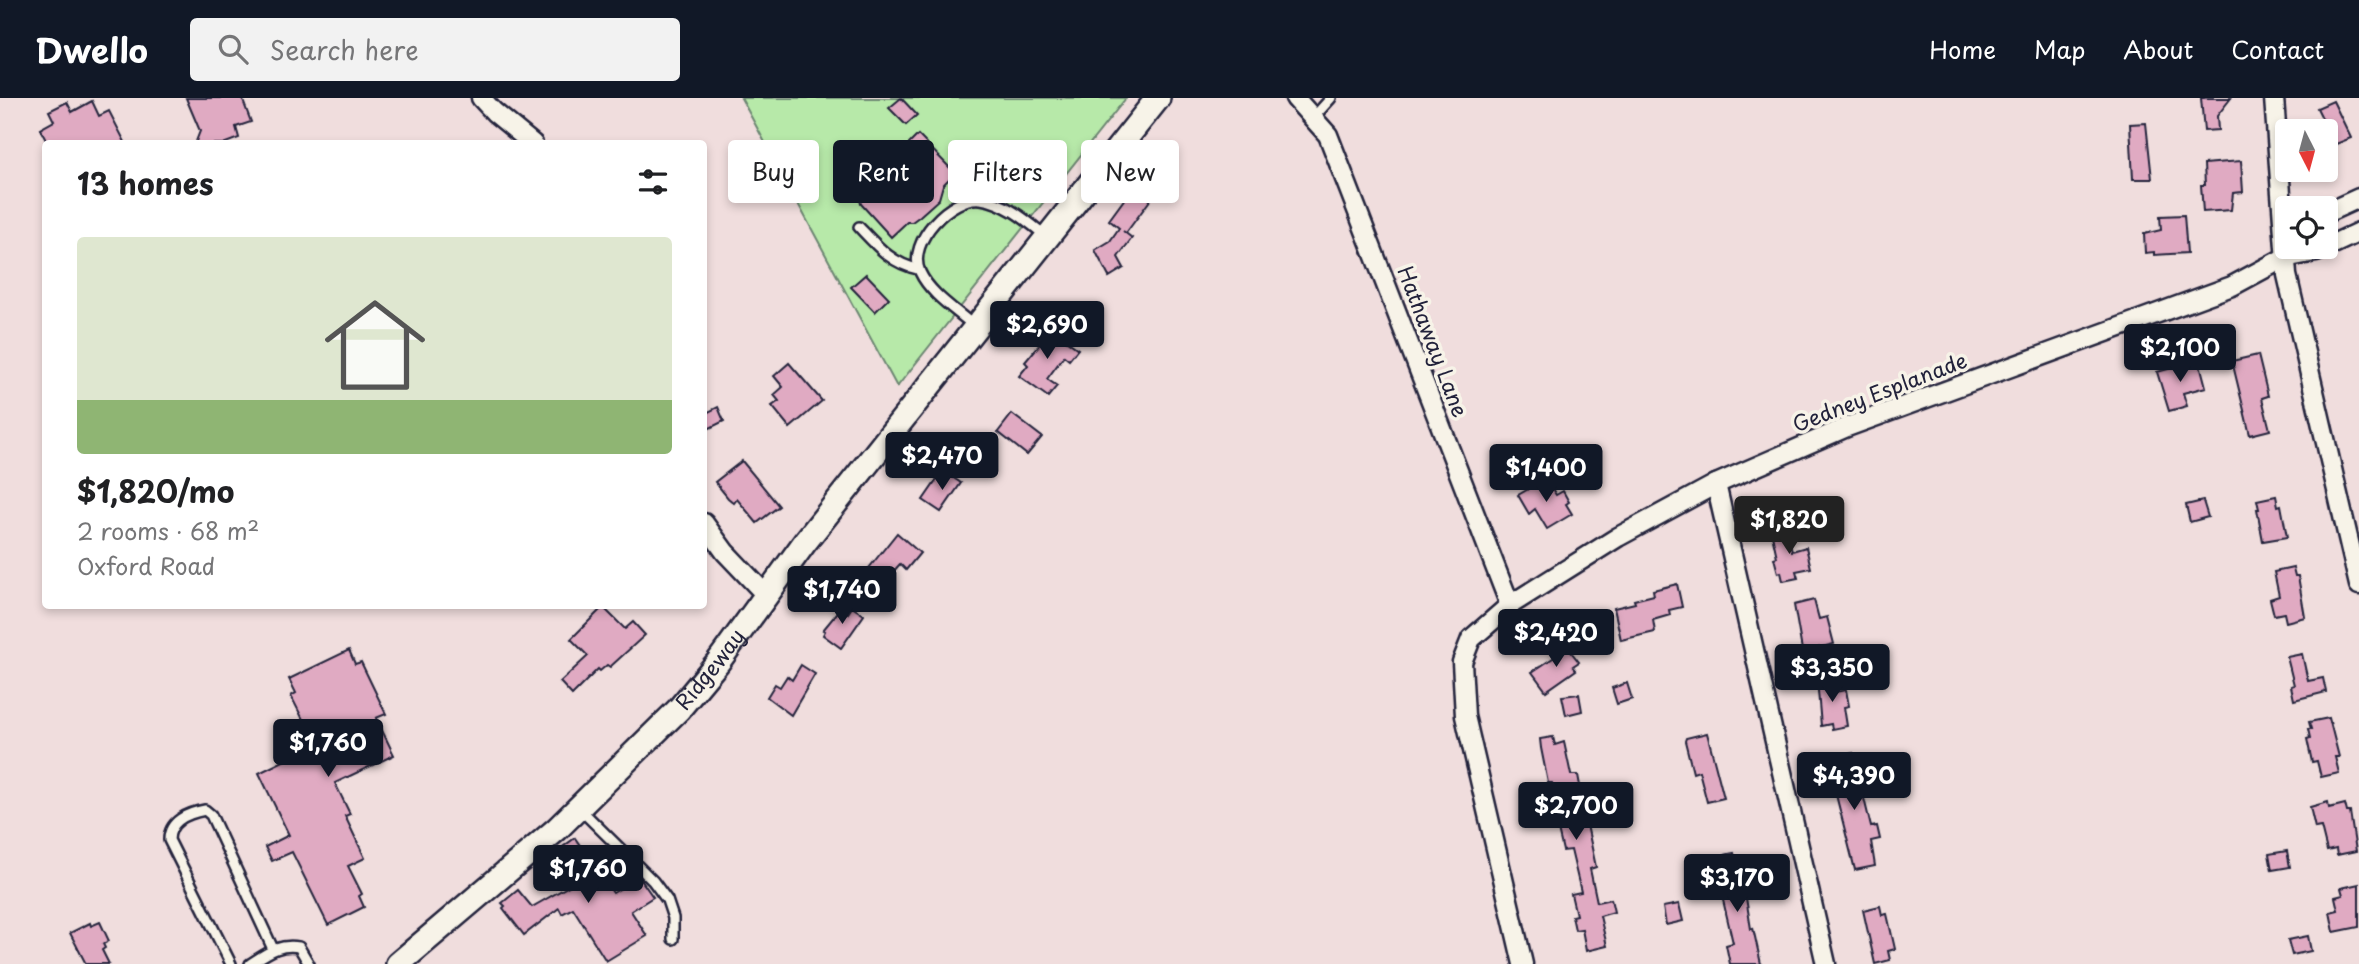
<!DOCTYPE html>
<html lang="en">
<head>
<meta charset="utf-8">
<style>
  :root { --surface:#fff; --page:#f2f2f2; --text:#202124; --muted:#757577; --accent:#111827 }
  body { margin:0; font-family:"Playpen Sans",sans-serif; background:var(--page); color:var(--text); height:100vh; display:flex; flex-direction:column; font-size:26px; white-space:nowrap }
  * { box-sizing:border-box; margin:0 }
  p { font-size:23px; color:var(--muted) }
  .icon { flex:none; width:38px; height:38px; fill:none; stroke:currentColor; stroke-width:2; stroke-linecap:round; stroke-linejoin:round }
  .map { position:relative; flex:1; overflow:hidden }
  .sheet { position:absolute; left:42px; top:42px; width:665px; height:469px; display:flex; flex-direction:column; background:var(--surface); border-radius:7px; box-shadow:0 4px 10px #0003 }
  .sheet>* { flex:none }
  .guide { position:absolute; left:728px; top:42px; width:665px; height:63px; display:flex; gap:14px }
  .needle { width:46px; rotate:174deg }
  .controls { position:absolute; left:2275px; top:21px; display:grid; gap:14px }
  .controls a { display:grid; place-items:center; width:63px; height:63px; border-radius:7px; background:var(--surface); box-shadow:0 4px 10px #0003; font-size:35px }
  .price { position:absolute; translate:-50% -60px; padding:0 16px; border-radius:7px; background:var(--accent); color:#fff; font-size:23px; line-height:46px; filter:drop-shadow(0 2px 4px #0008) }
  .price::after { content:''; position:absolute; left:50%; top:42px; width:21px; height:16px; margin-left:-10px; background:inherit; clip-path:polygon(0 0,100% 0,50% 100%) }
  .price.on { background:#222; color:#fff }
  ul { padding:0; list-style:none }
  li { display:grid; align-content:center; gap:14px; height:371px; padding:0 35px }
  li span { display:grid; place-items:center; height:217px; border-radius:7px; color:#555 }
  li>.icon { margin-inline-start:auto }
  span .icon { width:126px; height:126px; fill:#fffc; stroke-width:1 }
  li b { font-size:30px }
  h2 { display:flex; justify-content:space-between; align-items:center; height:84px; padding:0 35px; font-size:30px }
  .pill { padding:0 24px; border-radius:7px; background:var(--surface); box-shadow:0 4px 10px #0003; font-size:24px; line-height:63px }
  .pill.on { background:var(--accent); color:#fff }
  header { display:flex; align-items:center; gap:42px; box-sizing:border-box; height:98px; padding:0 35px; background:var(--accent); color:#fff }
  header strong { font-size:33px }
  nav { display:flex; gap:38px; margin-inline-start:auto; font-size:24px }
  .search { width:490px; height:63px; background:var(--page); display:flex; align-items:center; gap:18px; box-sizing:border-box; padding:0 24px; border-radius:7px; color:var(--muted); font-size:26px }
  .map>svg:first-child { display:block }
  .green { fill:#b7e9a9; stroke:#6c8672; stroke-width:2 }
  .building { fill:#e0aac2; stroke:#22223b; stroke-width:2 }
  .lines { fill:none; stroke-linecap:round; stroke-linejoin:round }
  .service-casing { stroke:#22223b; stroke-width:14 }
  .minor-casing { stroke:#22223b; stroke-width:23 }
  .tertiary-casing { stroke:#22223b; stroke-width:28 }
  .service { stroke:#f7f3e8; stroke-width:9 }
  .minor { stroke:#f7f3e8; stroke-width:18 }
  .tertiary { stroke:#f7f3e8; stroke-width:23 }
  .labels { text-anchor:middle; stroke-width:7; stroke-linejoin:round; paint-order:stroke }
  .street-label { font-size:21px; fill:#22223b; stroke:#f7f3e8 }
</style>
</head>
<body>
<header>
<strong>Dwello</strong>
<div class="search"><svg class="icon" aria-label="search" viewBox="0 0 24 24"><circle cx="10" cy="10" r="6"/><path d="M15 15l6 6"/></svg>Search here</div>
<nav><a>Home</a><a>Map</a><a>About</a><a>Contact</a></nav>
</header>
<div class="map">
<svg width="2359" height="866" viewBox="0 0 2359 866">
  <rect width="100%" height="100%" fill="#f0dddd"/>
  <filter id="ink" filterUnits="userSpaceOnUse"><feTurbulence type="fractalNoise" baseFrequency=".0143" numOctaves="2"/><feDisplacementMap in="SourceGraphic" scale="14" xChannelSelector="R" yChannelSelector="G"/><feConvolveMatrix kernelMatrix="1 2 1 2 8 2 1 2 1" color-interpolation-filters="sRGB"/></filter>
  <g filter="url(#ink)">
    <path class="green" d="M741 0H1126L897 289Z"/>
    <g class="building">
      <path d="M186 0H242L251 24 236 29 239 40 223 46H195L200 33Z"/>
      <path d="M901 0 917 17 906 27 889 10Z"/>
      <path d="M2201 0H2231L2217 18 2218 32 2204 33Z"/>
      <path d="M92 3 99 18 109 13 126 46H48L40 31 54 23 49 13 67 4 72 14Z"/>
      <path d="M2333 3 2351 40 2326 50V28L2317 10Z"/>
      <path d="M2146 25 2152 81H2133L2130 26Z"/>
      <path d="M918 37 955 75 943 87 939 101 920 118 912 124H907L891 139 861 106 858 92 863 86 871 87 883 76 907 53 904 51Z"/>
      <path d="M2241 63 2243 94 2233 95 2231 112 2203 114 2201 87H2205L2204 66Z"/>
      <path d="M1145 73 1162 86 1126 135 1123 133 1132 140 1118 159 1124 170 1109 179 1095 152 1110 143 1119 130 1109 122Z"/>
      <path d="M2184 117 2187 155 2154 157V154L2145 155 2144 136 2161 132 2160 118Z"/>
      <path d="M866 176 889 200 875 214 851 189Z"/>
      <path d="M1055 228 1070 240 1067 243 1078 251 1069 262 1064 258 1047 281 1057 288 1048 299 1019 278 1028 267 1025 264Z"/>
      <path d="M2258 257 2268 298 2262 300 2270 332 2250 337 2232 263Z"/>
      <path d="M789 265 822 303 790 330 772 308 779 303 774 297 783 289 774 278Z"/>
      <path d="M2191 265 2192 268 2200 266 2206 289 2183 295 2187 308 2169 313 2157 274Z"/>
      <path d="M718 309 724 323 704 333V316Z"/>
      <path d="M1012 316 1042 339 1027 357 998 334Z"/>
      <path d="M742 363 779 408 757 425 737 401 734 405 728 400 715 384Z"/>
      <path d="M943 373 961 385 941 414 923 402Z"/>
      <path d="M1546 381 1556 397 1563 393 1569 404 1566 406 1572 416 1547 431 1535 411 1529 416 1518 397Z"/>
      <path d="M2276 398 2278 408 2281 407 2287 439 2263 443 2257 411H2259L2257 402Z"/>
      <path d="M2203 403 2208 419 2190 424 2186 407Z"/>
      <path d="M1786 429 1792 453 1806 449 1811 470 1796 473 1798 480 1783 483 1781 474 1778 475 1774 460 1777 459 1771 432Z"/>
      <path d="M897 435 920 455 906 472 900 466 876 493 861 480Z"/>
      <path d="M2293 470 2295 478H2298L2305 519 2286 524 2284 515 2274 517 2270 501 2279 498 2274 474Z"/>
      <path d="M1677 486 1682 509 1669 512 1670 517 1653 522 1655 534 1621 542 1614 510 1635 505 1634 502 1654 497 1653 492Z"/>
      <path d="M1814 502 1819 521 1827 519 1834 546 1805 553V551L1802 552 1794 507Z"/>
      <path d="M603 509 625 531 633 524 645 537 610 569 607 567 600 573 598 571 572 597 560 584 588 558 571 541Z"/>
      <path d="M852 509 864 517 841 550 823 537 825 533 823 532 841 510 848 515Z"/>
      <path d="M1568 550 1579 564 1573 568 1576 572 1546 593 1532 574Z"/>
      <path d="M349 552 355 566 361 564 386 616 376 620 394 657 335 685 350 716 345 718 365 760 348 768 362 796 359 798 364 809 328 827 292 754 272 763 265 749 289 737 259 675 316 647 291 598 296 595 289 581Z"/>
      <path d="M2302 556 2308 583 2323 580 2326 594 2294 602 2291 588 2294 587 2287 559Z"/>
      <path d="M801 567 815 576 791 617 767 599 775 586 780 589 787 578 792 582Z"/>
      <path d="M1831 578 1834 594 1846 592 1849 608 1844 609 1847 628 1832 631 1831 626 1821 628 1817 581Z"/>
      <path d="M1627 585 1632 601 1617 606 1612 590Z"/>
      <path d="M1579 596 1582 613 1566 617 1562 598Z"/>
      <path d="M2329 620 2339 659H2335L2339 675 2321 679 2317 663 2312 664 2307 641 2310 640 2308 631H2311L2309 624Z"/>
      <path d="M1707 635 1724 700 1707 704 1699 673 1693 675 1685 643 1686 640Z"/>
      <path d="M1553 639 1555 647 1564 644 1571 677H1578L1584 709 1590 707 1594 725 1587 727 1596 769 1590 771 1597 804 1611 801 1614 814 1600 818 1607 848 1586 853 1582 831 1575 832 1572 818 1576 817 1571 796 1581 794 1571 752 1563 753 1556 723 1559 722 1552 685H1548L1541 650 1540 641Z"/>
      <path d="M1853 655 1871 729 1877 728 1880 741 1871 743 1875 768 1855 772 1833 685 1836 684 1830 661Z"/>
      <path d="M2328 704 2329 710 2345 706 2347 714H2350L2356 753 2337 757 2336 751 2327 753 2321 729 2315 730 2310 709Z"/>
      <path d="M575 740 613 795 639 779 653 799 631 813 647 838 606 863 573 810 562 816 559 810 524 837 503 810 505 808 502 805 518 792 532 809 574 785 562 769 565 767 556 754Z"/>
      <path d="M2287 753 2290 769 2272 772 2269 756Z"/>
      <path d="M1734 755 1740 782 1743 781 1751 831 1753 830 1761 866H1730L1726 847 1733 845 1716 772 1722 770 1719 758Z"/>
      <path d="M2359 786V829L2334 834 2330 814 2338 812 2335 799 2343 797 2341 790Z"/>
      <path d="M1679 806 1683 823 1666 827 1663 809Z"/>
      <path d="M1880 808 1882 817 1887 816 1895 851 1888 853 1890 862 1875 866 1863 812Z"/>
      <path d="M100 824 109 843 103 846 105 850 102 852 109 866H86L70 835 90 825 91 828Z"/>
      <path d="M2308 838 2311 853 2292 857 2288 842Z"/>
    </g>
    <g class="lines">
      <g class="service-casing">
        <g id="service">
          <path d="M1313 20 1331 0"/>
          <path d="M859 129C877 148 892 166 918 171"/>
          <path d="M974 228C956 212 930 196 920 174 906 144 952 97 981 101 1007 105 1027 123 1047 139"/>
          <path d="M580 711 653 783 667 802 673 820V841"/>
          <path d="M231 866 169 742C169 723 188 715 205 712L211 717 273 851"/>
          <path d="M250 866C266 856 279 845 299 849L309 866"/>
        </g>
      </g>
      <g class="minor-casing">
        <g id="minor">
          <path d="M481 0 494 14 533 46"/>
          <path d="M1295 0 1328 37 1510 507"/>
          <path d="M2274 0 2287 177 2359 487"/>
          <path d="M2326 115 2359 100"/>
          <path d="M1716 386 1826 866"/>
          <path d="M704 425 725 454 766 497"/>
          <path d="M1523 866 1465 618 1462 564 1471 541 1510 507 1618 439 1716 386 1847 329 2232 188 2284 160 2316 154 2359 134"/>
        </g>
      </g>
      <g class="tertiary-casing">
        <g id="tertiary">
          <path id="s1" d="M398 866 557 731 679 611 718 564 805 444 1158 0"/>
        </g>
      </g>
      <use href="#service" class="service"/>
      <use href="#minor" class="minor"/>
      <use href="#tertiary" class="tertiary"/>
    </g>
  </g>
  <g class="labels">
    <g class="street-label">
      <text transform="translate(1432 244) rotate(69)" y="7">Hathaway Lane</text>
      <text transform="translate(1880 295) rotate(-21)" y="7">Gedney Esplanade</text>
      <text dy="7" stroke="none"><textPath href="#s1" startOffset="430">Ridgeway</textPath></text>
    </g>
  </g>
</svg>
<div class="controls">
<a><svg class="needle" viewBox="-14 -14 28 28"><path d="M0-13l5 13h-10z" fill="#e53935"/><path d="M0 13l5-13h-10z" fill="#757577"/></svg></a>
<a><svg class="icon" aria-label="locate" viewBox="0 0 24 24"><circle cx="12" cy="12" r="6"/><path d="M12 2v4M12 18v4M2 12h4M18 12h4"/></svg></a>
</div>
<b class="price" style="left:1047px;top:263px">$2,690</b>
<b class="price" style="left:2180px;top:286px">$2,100</b>
<b class="price" style="left:942px;top:394px">$2,470</b>
<b class="price" style="left:1546px;top:406px">$1,400</b>
<b class="price on" style="left:1789px;top:458px">$1,820</b>
<b class="price" style="left:842px;top:528px">$1,740</b>
<b class="price" style="left:1556px;top:571px">$2,420</b>
<b class="price" style="left:1832px;top:606px">$3,350</b>
<b class="price" style="left:328px;top:681px">$1,760</b>
<b class="price" style="left:1854px;top:714px">$4,390</b>
<b class="price" style="left:1576px;top:744px">$2,700</b>
<b class="price" style="left:588px;top:807px">$1,760</b>
<b class="price" style="left:1737px;top:816px">$3,170</b>
<div class="guide">
<a class="pill">Buy</a>
<a class="pill on">Rent</a>
<a class="pill">Filters</a>
<a class="pill">New</a>
</div>
<section class="sheet">
<h2>13 homes<svg class="icon" aria-label="filters" viewBox="0 0 24 24"><path d="M4 7h16M4 17h16"/><circle cx="9" cy="7" r="2"/><circle cx="15" cy="17" r="2"/></svg></h2>
<ul>
<li><span style="background:linear-gradient(#dfe7d0 75%,#8fb573 0)"><svg class="icon" aria-label="home" viewBox="0 0 24 24"><path d="M3 11l9-7 9 7M6 9v11h12V9"/></svg></span><div><b>$1,820/mo</b><p>2 rooms · 68 m²</p><p>Oxford Road</p></div></li>
</ul>
</section>
</div>
</body>
</html>
